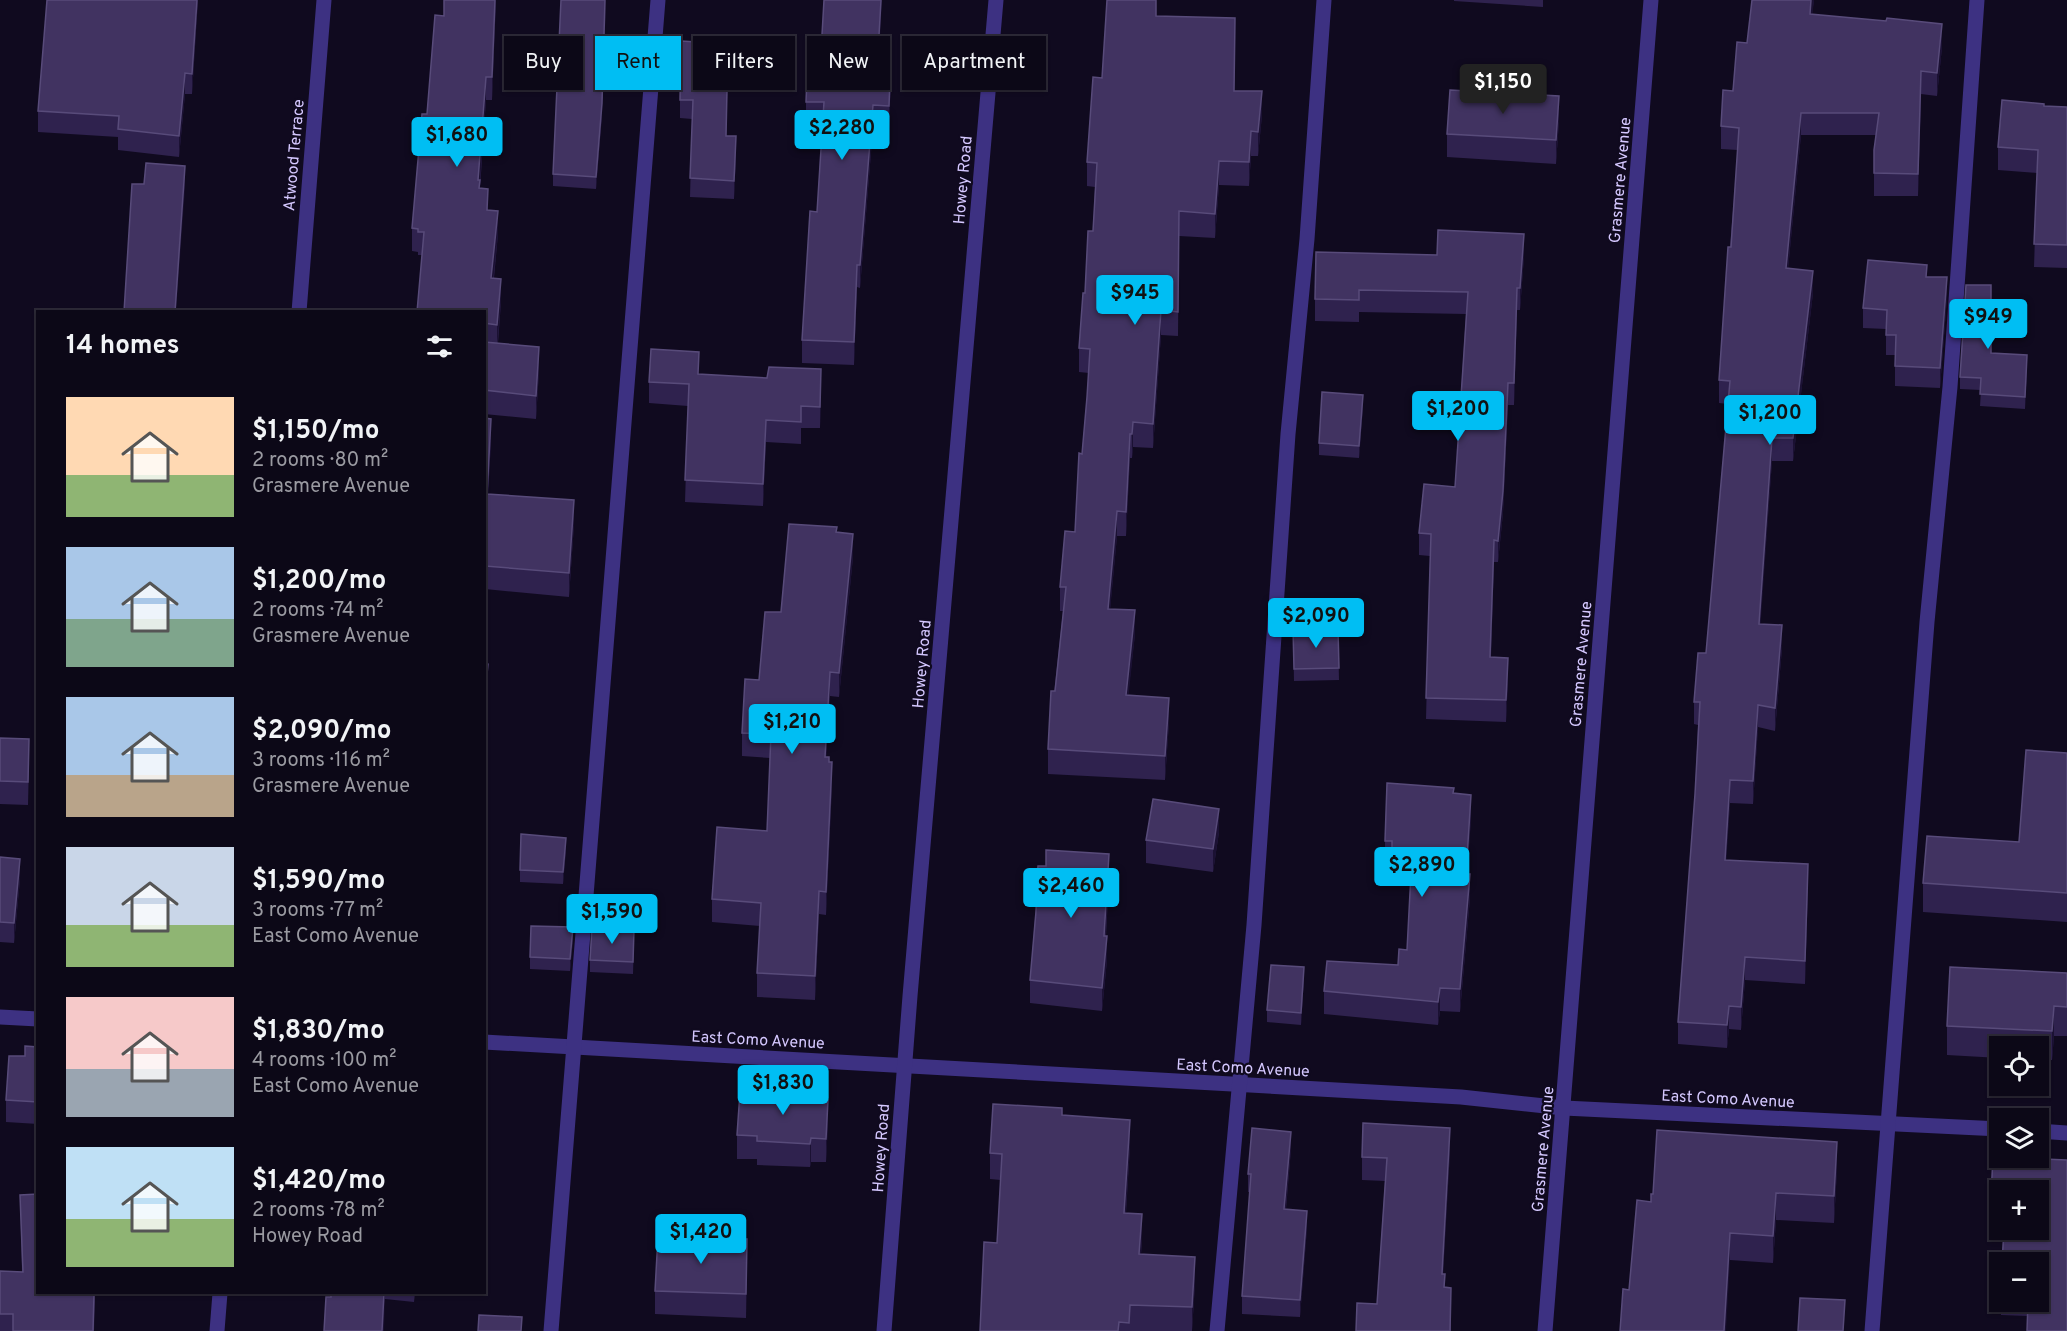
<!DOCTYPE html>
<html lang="en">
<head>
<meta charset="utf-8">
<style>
  :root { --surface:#0c0817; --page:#151120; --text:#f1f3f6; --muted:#9a9aa1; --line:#2c2936; --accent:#00bef3 }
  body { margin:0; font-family:Overpass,sans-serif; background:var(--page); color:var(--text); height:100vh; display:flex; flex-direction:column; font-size:22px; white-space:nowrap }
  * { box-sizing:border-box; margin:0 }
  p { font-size:20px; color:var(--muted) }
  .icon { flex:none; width:33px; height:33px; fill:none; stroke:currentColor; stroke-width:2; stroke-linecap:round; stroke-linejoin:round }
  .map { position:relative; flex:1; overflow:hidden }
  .details { position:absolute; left:36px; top:310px; width:450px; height:984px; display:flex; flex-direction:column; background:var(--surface); border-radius:0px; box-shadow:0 2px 4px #0004,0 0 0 2px var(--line) }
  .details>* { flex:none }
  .banner { position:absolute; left:504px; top:36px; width:570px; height:54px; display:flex; gap:12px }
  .tools { position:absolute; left:1989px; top:1036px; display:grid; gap:12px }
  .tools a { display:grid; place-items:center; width:60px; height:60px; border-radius:0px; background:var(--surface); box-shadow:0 2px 4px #0004,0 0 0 2px var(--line); font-size:30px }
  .price { position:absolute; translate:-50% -51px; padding:0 14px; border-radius:6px; background:var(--accent); color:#111; font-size:20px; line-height:39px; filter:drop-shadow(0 2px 3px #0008) }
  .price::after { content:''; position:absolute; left:50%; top:36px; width:18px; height:14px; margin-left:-9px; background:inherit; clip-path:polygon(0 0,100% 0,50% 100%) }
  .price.active { background:#222; color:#fff }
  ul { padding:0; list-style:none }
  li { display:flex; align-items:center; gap:18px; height:150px; padding:0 30px }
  li span { display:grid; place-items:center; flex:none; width:168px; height:120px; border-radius:0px; color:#555 }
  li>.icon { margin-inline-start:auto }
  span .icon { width:72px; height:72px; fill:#fffc; stroke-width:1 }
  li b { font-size:26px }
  h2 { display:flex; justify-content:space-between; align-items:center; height:72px; padding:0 30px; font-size:26px }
  .tag { padding:0 21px; border-radius:0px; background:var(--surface); box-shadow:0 2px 4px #0004,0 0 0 2px var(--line); font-size:21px; line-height:54px }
  .tag.active { background:var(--accent); color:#111 }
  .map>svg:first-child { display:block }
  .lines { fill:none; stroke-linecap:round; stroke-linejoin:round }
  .minor { stroke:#3d3182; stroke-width:15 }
  .wall { fill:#2f224e; fill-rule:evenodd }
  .shaded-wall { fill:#1b1133 }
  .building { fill:#413361; stroke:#584b7a; stroke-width:1.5 }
  .labels { text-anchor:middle; stroke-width:4.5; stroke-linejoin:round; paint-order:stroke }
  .street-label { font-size:16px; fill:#d5c8ff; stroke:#100a1f }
</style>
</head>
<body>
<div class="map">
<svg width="2067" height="1331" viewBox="0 0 2067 1331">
  <rect width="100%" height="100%" fill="#100a1f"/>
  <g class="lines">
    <g class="minor">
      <path d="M299 312 324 0"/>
      <path d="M0 1017 38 1019"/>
      <path d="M484 1042 1461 1097 1564 1108 2000 1129"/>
      <path d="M2038 1131 2067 1133"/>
      <path d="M217 1331 220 1293"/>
      <path d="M551 1331 658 0"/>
      <path d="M884 1331 910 996 996 0"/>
      <path d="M1217 1331 1254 925 1288 434 1307 239 1324 0"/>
      <path d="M1545 1331 1651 0"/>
      <path d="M1872 1331 1927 622 1950 387 1977 0"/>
    </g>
  </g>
  <g class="wall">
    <path d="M198 0 192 94H185L179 157 118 150V137L38 132V111Z"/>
    <path d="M444 0H496L492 100H486L480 188 488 210 498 234 494 278 501 302 498 343 539 371 536 419 484 414V312L422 255H418V252L412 251V228L427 114 444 16Z"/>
    <path d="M1454 0H1543V7L1454 1Z"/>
    <path d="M1752 0H1814L1812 14 1942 47 1937 96 1921 94 1918 196H1874V150L1876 135H1801L1788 269 1813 293 1793 461H1772L1760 624 1782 648 1775 731 1758 727 1753 804 1730 803 1726 860 1808 887 1805 984 1745 980 1741 1030 1729 1029 1727 1048 1678 1044V1022L1695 794 1698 725 1694 724V702L1706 653 1728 404 1719 403V380L1738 150 1721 149V126L1747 43Z"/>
    <path d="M1156 16 1235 42 1234 91 1262 115 1258 156H1251L1249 186 1219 185 1215 238 1179 236 1178 336 1161 335 1153 448 1133 447 1132 458H1130L1126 536H1117L1110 609 1135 634 1128 695 1169 722 1165 780 1048 774V749L1063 611H1060V587L1075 532 1089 373 1079 372V348L1093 231 1095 187 1087 186V162L1102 78Z"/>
    <path d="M879 53 891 76 889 129 873 128 860 288 857 287 854 365 802 363V340L817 212 822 125H806V102Z"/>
    <path d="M728 62 726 136 736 155 734 199 690 197 692 119 680 118V100Z"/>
    <path d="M2044 106 2067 107V268L2034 267 2037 173 1998 170V147Z"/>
    <path d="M602 115 596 189 553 186V174Z"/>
    <path d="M1559 120 1556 164 1447 157V134Z"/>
    <path d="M1524 256 1520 310H1517L1514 405H1508L1503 513 1498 562H1494L1491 657 1508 680 1506 722 1426 719 1430 556 1419 555V533L1455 487 1466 314 1359 312V322L1315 321V299Z"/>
    <path d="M1927 277 1947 297 1940 388 1895 386V355H1886V329L1863 328V308Z"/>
    <path d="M1991 353 2027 367 2025 409 1980 406 1981 390 1960 389V377Z"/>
    <path d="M699 374 821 391 820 428H801V444L766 442 763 506 685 502 688 406 649 403V382Z"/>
    <path d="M1363 407 1359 458 1319 455V443Z"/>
    <path d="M484 418 491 442 488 494 574 524 569 597 485 589 484 598Z"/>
    <path d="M837 532 853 557 839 697 830 696 826 757 829 762 832 786 826 915 819 914 815 1000 757 997V973L760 926 712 922V899L767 831 770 758 742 756V733L781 612Z"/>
    <path d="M1293 629H1338L1339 680 1294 681Z"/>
    <path d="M0 738 29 763 28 805 0 804V820Z"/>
    <path d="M2067 753V922L1923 912V883L2019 842Z"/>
    <path d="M1454 793 1471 818 1467 874 1470 898 1460 1012 1440 1011 1438 1025 1324 1014V991L1398 965 1407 950 1411 878 1392 877V865L1385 864V841Z"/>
    <path d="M1219 832 1213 872 1146 863V840Z"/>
    <path d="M566 850 563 884 520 882V870Z"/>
    <path d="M0 857 20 879 14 943 0 942Z"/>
    <path d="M1109 877 1106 936 1107 960 1102 1011 1030 1003V980L1035 918V900Z"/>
    <path d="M573 939 570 971 530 969V957Z"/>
    <path d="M634 941 633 974 590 972V960Z"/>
    <path d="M2067 973V1036H2054L2052 1060H2038V1047H2000V1058L1947 1055V1026Z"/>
    <path d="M1304 979 1301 1025 1267 1022V1010Z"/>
    <path d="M38 1047V1124L6 1122V1100L25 1056Z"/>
    <path d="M813 1099 828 1123 826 1162H811L810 1167 757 1165V1159H737V1135Z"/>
    <path d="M1062 1115 1130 1146 1126 1213 1142 1240 1141 1254 1195 1283 1192 1331H980L997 1243 1001 1180 990 1179V1153Z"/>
    <path d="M1291 1149 1286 1209 1307 1228 1300 1317 1242 1314V1296L1250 1192H1248V1174Z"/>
    <path d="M1450 1151 1443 1274 1445 1288 1451 1311V1331H1356L1377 1304 1385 1181 1362 1180V1157Z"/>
    <path d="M1993 1157 2067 1160V1331H2027L2028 1316 2001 1315V1302H2038V1263H2002L2003 1239 1990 1238V1215ZM2000 1191H2038V1230H2000Z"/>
    <path d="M1837 1169 1834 1223 1776 1220 1773 1263 1730 1260 1629 1290 1651 1202Z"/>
    <path d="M20 1195 38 1293H95L94 1331H0V1271L22 1272Z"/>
    <path d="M747 1262 746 1318 655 1314V1291Z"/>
    <path d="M331 1293H415L414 1302 385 1299 331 1297Z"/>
  </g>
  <g class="shaded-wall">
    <path d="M197 0H198L192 94V74Z"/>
    <path d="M495 0H496L492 100V77Z"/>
    <path d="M606 0 602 115 596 189V177Z"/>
    <path d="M881 0H882L878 75V53Z"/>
    <path d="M1811 0H1814L1810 37V14Z"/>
    <path d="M1942 24V47L1937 96V73Z"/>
    <path d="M891 53V76L889 129V106Z"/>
    <path d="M1921 71V94L1918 196V174Z"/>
    <path d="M185 73V94L179 157V136Z"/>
    <path d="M486 77V100L480 182V203L478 180Z"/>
    <path d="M1262 91V115L1258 156V132Z"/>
    <path d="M1559 96V120L1556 164V140Z"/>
    <path d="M873 105V128L860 288V265Z"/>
    <path d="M1801 113V135L1786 291V268Z"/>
    <path d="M1251 131V156L1249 186V162Z"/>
    <path d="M736 136V155L734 199V181Z"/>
    <path d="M1219 161V185L1215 238V214Z"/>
    <path d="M185 166V189L176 312H175Z"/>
    <path d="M498 211V234L491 301V278Z"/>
    <path d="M1524 234V256L1520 310V288Z"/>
    <path d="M857 265V287L854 365V342Z"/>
    <path d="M1813 271V293L1793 461V438Z"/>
    <path d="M1947 277V297L1940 388V368Z"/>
    <path d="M501 279V302L497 348V325Z"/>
    <path d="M1517 288V310L1514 405V383Z"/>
    <path d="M1161 310V335L1153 448V424Z"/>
    <path d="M539 347V371L536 419V396Z"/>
    <path d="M2027 355V367L2025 409V397Z"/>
    <path d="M821 369V391L820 428V407Z"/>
    <path d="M1508 383V405L1503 513 1498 562V541Z"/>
    <path d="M1363 395V407L1359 458V446Z"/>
    <path d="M491 419V442L487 517V494Z"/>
    <path d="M766 420V442L763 506V484Z"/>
    <path d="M1133 422V447L1132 458V434Z"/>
    <path d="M1130 434V458L1126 536V512Z"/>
    <path d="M1772 438V461L1759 647V624Z"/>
    <path d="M574 500V524L569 597V573Z"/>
    <path d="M1117 511V536L1108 633V609Z"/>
    <path d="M853 534V557L839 697V673Z"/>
    <path d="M1494 540V562L1490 679V657Z"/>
    <path d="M1135 610V634L1126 720V695Z"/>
    <path d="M1782 625V648L1775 731V708Z"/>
    <path d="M1508 658V680L1506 722V700Z"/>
    <path d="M488 664V687L484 729V705Z"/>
    <path d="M830 672V696L825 780V757Z"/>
    <path d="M1169 698V722L1165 780V756Z"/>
    <path d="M1758 705V727L1753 804V781Z"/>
    <path d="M832 762V786L826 915V892Z"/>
    <path d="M1730 780V803L1725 883V860Z"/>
    <path d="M1471 795V818L1466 897V874Z"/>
    <path d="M1219 809V832L1213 872V849Z"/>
    <path d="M566 838V850L563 884V872Z"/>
    <path d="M1109 854V877L1104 959V936Z"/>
    <path d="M20 859V879L14 943V923Z"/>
    <path d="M1808 864V887L1805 984V961Z"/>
    <path d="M1470 874V898L1460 1012V989Z"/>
    <path d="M819 891V914L815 1000V976Z"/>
    <path d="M573 927V939L570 971V959Z"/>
    <path d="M1107 936V960L1102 1011V988Z"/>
    <path d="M1745 957V980L1741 1030V1007Z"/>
    <path d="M1304 967V979L1301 1025V1013Z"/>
    <path d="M1440 988V1011L1438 1025V1002Z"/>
    <path d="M1729 1006V1029L1727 1048V1025Z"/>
    <path d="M2054 1006V1036L2052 1060V1031Z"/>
    <path d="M828 1100V1123L826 1162V1139Z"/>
    <path d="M1130 1120V1146L1124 1239V1213Z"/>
    <path d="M1450 1128V1151L1442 1296V1274Z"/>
    <path d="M1291 1132V1149L1284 1226V1209Z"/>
    <path d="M811 1138V1162L810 1167V1144Z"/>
    <path d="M1837 1142V1169L1834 1223V1196Z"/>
    <path d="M1776 1193V1220L1773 1263V1236Z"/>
    <path d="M1307 1211V1228L1300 1317V1300Z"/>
    <path d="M1142 1214V1240L1139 1280V1254Z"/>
    <path d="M1730 1233V1260L1726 1331H1724Z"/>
    <path d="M747 1239V1262L746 1318V1294Z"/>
    <path d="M1195 1257V1283L1192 1331V1307Z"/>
    <path d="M384 1293H385L384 1331H382Z"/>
  </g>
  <g class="building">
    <path d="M47 0H197L192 74 185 73 179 136 118 129 119 116 38 111Z"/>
    <path d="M444 0H495L492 77H486L478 180H480L479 188 488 189 487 210 498 211 491 278 501 279 497 325 484 323V312H417L424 232H418V229L412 228 422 114H427L435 15 444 16Z"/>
    <path d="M561 0H605L602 103 596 177 553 174Z"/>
    <path d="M824 0H881L878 53H891L889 106 873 105 860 265H857L854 342 802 340 810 211 817 212 824 102H806L808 51 821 52Z"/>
    <path d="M1107 0H1156V16L1235 18 1234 91H1262L1258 132 1251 131 1249 162 1219 161 1215 214 1179 211 1178 312 1161 310 1153 424 1133 422 1132 434H1130L1126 512 1117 511 1108 609 1135 610 1126 695 1169 698 1165 756 1048 749 1051 691H1055L1066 587H1060L1065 531 1075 532 1079 453 1082 454 1087 397 1090 349 1079 348 1083 293H1085L1088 231H1093L1097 163 1087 162 1093 77 1102 78Z"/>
    <path d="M1752 0H1811L1810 14 1886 21 1887 18 1942 24 1937 73 1921 71 1918 174 1874 173V150L1879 113H1801L1786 268 1813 271 1793 438H1772L1759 624 1782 625 1775 708 1758 705 1753 781 1730 780 1725 860 1808 864 1805 961 1745 957 1741 1007 1729 1006 1727 1025 1678 1022 1695 794 1700 702H1694L1698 653H1706L1730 381 1719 380 1728 247H1731L1739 128 1721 126 1723 90 1733 91 1737 42 1747 43Z"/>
    <path d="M681 41 728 44 726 136H736L734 181 690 178 693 100H680Z"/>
    <path d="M1450 90 1559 96 1556 140 1447 134Z"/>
    <path d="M2002 100 2044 104V106L2067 107V245L2034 244 2038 150 1998 147Z"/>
    <path d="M146 163 185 166 175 312H124L132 184H144Z"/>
    <path d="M1438 230 1524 234 1520 288H1517L1514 383H1508L1503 491 1498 541 1494 540 1490 657 1508 658 1506 700 1426 698 1431 534 1419 533 1424 484 1455 487 1468 292 1359 290V300L1315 299 1316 252 1437 255Z"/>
    <path d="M1868 260 1927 265 1926 277H1947L1940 368 1895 366 1896 335H1886L1887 310 1863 308Z"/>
    <path d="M1966 285H1991V353L2027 355 2025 397 1980 394 1981 378 1960 377Z"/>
    <path d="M484 342 539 347 536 396 484 390Z"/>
    <path d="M651 349 699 352 698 374 767 378 769 367 821 369 820 407 801 406V422L766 420 763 484 685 480 689 384 649 382Z"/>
    <path d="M1322 392 1363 395 1359 446 1319 443Z"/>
    <path d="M484 418 491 419 487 494 574 500 569 573 485 566 484 575Z"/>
    <path d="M789 524 837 527 836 532 853 534 839 673 830 672 825 757H829V762H832L826 892 819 891 815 976 757 973 761 903 712 899 717 827 767 831 771 734 742 733 745 679 759 680 765 612H781Z"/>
    <path d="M1293 629H1338L1339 668 1294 669Z"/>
    <path d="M484 663 488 664 484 705Z"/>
    <path d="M0 738 29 739 28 782 0 781Z"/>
    <path d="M2026 750 2067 753V893L1923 883 1927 836 2019 842Z"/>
    <path d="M1387 783 1454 788 1453 793 1471 795 1466 874H1470L1460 989 1440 988 1438 1002 1324 991 1327 961 1398 965 1399 949 1407 950 1412 854 1392 853V841H1385Z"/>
    <path d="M1153 799 1219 809 1213 849 1146 840Z"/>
    <path d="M521 834 566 838 563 872 520 870Z"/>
    <path d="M1046 850 1109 854 1104 936H1107L1102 988 1030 980 1037 900H1035L1038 866H1046Z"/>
    <path d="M0 857 20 859 14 923 0 922Z"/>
    <path d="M531 926 573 927 570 959 530 957Z"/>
    <path d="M592 928 634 929 633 962 590 960Z"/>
    <path d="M1271 965 1304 967 1301 1013 1267 1010Z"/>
    <path d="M1950 967 2067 973V1007L2054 1006 2052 1031 1947 1026Z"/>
    <path d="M25 1046 38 1047V1102L6 1100 9 1056H25Z"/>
    <path d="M760 1089 813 1092V1099L828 1100 826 1139 811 1138 810 1144 757 1141V1136L737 1135 740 1092 760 1094Z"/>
    <path d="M993 1104 1062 1108V1115L1130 1120 1124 1213 1142 1214 1139 1254 1195 1257 1192 1307 1130 1305 1129 1323 1119 1322 1118 1331H980L984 1242 997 1243 1002 1154 990 1153Z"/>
    <path d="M1363 1123 1450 1128 1442 1274H1445L1444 1287 1451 1288 1450 1331H1356L1357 1303 1377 1304 1387 1158 1362 1157Z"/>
    <path d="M1252 1128 1291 1132 1284 1209 1307 1211 1300 1300 1242 1296 1251 1174H1248Z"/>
    <path d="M1657 1130 1837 1142 1834 1196 1776 1193 1773 1236 1730 1233 1724 1331H1620L1623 1289 1629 1290 1637 1200 1651 1202V1194H1653Z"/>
    <path d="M1993 1157 2067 1160V1331H2027L2028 1302H2038V1263H2002L2004 1230H2038V1191H2000V1215H1990Z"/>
    <path d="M38 1194V1293H94L93 1331H13V1314H0V1271L23 1272 20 1195Z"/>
    <path d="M658 1236 747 1239 746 1294 655 1291Z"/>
    <path d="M331 1293H384L382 1331H324L326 1297H331Z"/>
    <path d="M1800 1298 1845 1300 1843 1331H1798Z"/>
    <path d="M479 1315 522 1317 521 1331H478Z"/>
  </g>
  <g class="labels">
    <g class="street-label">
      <text transform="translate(293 155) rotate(-85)" y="6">Atwood Terrace</text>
      <text transform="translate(962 180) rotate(-85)" y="6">Howey Road</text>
      <text transform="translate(1619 180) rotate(-85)" y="6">Grasmere Avenue</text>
      <text transform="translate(921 664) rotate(-85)" y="6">Howey Road</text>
      <text transform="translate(1580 664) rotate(-85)" y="6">Grasmere Avenue</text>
      <text transform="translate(758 1039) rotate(3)" y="6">East Como Avenue</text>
      <text transform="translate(1243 1067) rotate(3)" y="6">East Como Avenue</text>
      <text transform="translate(1728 1098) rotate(3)" y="6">East Como Avenue</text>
      <text transform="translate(880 1148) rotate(-86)" y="6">Howey Road</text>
      <text transform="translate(1542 1149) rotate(-85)" y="6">Grasmere Avenue</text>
    </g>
  </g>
</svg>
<div class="tools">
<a><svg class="icon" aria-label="locate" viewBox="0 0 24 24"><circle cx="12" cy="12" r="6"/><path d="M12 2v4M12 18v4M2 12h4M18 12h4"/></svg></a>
<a><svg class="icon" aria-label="layers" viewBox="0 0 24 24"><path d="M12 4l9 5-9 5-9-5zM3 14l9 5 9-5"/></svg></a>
<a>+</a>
<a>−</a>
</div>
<b class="price active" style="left:1503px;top:115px">$1,150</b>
<b class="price" style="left:842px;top:161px">$2,280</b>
<b class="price" style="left:457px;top:168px">$1,680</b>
<b class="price" style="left:1135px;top:326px">$945</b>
<b class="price" style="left:1988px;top:350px">$949</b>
<b class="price" style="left:1458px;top:442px">$1,200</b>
<b class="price" style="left:1770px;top:446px">$1,200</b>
<b class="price" style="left:1316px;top:649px">$2,090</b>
<b class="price" style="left:792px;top:755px">$1,210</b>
<b class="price" style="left:1422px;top:898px">$2,890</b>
<b class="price" style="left:1071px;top:919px">$2,460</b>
<b class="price" style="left:612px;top:945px">$1,590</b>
<b class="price" style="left:783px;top:1116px">$1,830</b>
<b class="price" style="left:701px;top:1265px">$1,420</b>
<div class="banner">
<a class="tag">Buy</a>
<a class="tag active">Rent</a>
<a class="tag">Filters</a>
<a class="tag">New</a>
<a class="tag">Apartment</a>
</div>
<section class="details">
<h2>14 homes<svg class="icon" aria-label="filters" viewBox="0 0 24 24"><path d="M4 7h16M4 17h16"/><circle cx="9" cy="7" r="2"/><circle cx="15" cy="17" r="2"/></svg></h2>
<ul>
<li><span style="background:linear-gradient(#ffd9b3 65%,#8fb573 0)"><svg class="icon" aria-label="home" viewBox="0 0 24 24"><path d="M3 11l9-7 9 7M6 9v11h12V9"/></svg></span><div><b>$1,150/mo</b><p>2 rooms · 80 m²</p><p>Grasmere Avenue</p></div></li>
<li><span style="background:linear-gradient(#a9c7e8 60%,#7fa58c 0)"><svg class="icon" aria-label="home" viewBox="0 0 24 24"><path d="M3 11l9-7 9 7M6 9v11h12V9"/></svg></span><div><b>$1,200/mo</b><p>2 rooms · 74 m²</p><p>Grasmere Avenue</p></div></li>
<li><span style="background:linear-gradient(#a9c7e8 65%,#b9a48a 0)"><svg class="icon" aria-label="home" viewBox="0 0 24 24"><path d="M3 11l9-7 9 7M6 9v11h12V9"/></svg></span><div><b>$2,090/mo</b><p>3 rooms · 116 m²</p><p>Grasmere Avenue</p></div></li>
<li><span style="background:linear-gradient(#c9d6e8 65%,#8fb573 0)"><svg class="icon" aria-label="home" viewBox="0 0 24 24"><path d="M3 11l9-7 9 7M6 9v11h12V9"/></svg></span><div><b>$1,590/mo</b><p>3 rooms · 77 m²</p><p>East Como Avenue</p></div></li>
<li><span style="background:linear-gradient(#f6c9c9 60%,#9aa5b1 0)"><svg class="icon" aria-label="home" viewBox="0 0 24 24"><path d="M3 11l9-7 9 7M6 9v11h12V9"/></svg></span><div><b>$1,830/mo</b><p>4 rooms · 100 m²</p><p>East Como Avenue</p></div></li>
<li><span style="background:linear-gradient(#bfe0f5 60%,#8fb573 0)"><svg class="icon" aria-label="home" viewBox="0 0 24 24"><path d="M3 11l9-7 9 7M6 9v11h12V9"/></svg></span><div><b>$1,420/mo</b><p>2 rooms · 78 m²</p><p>Howey Road</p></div></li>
</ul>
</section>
</div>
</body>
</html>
